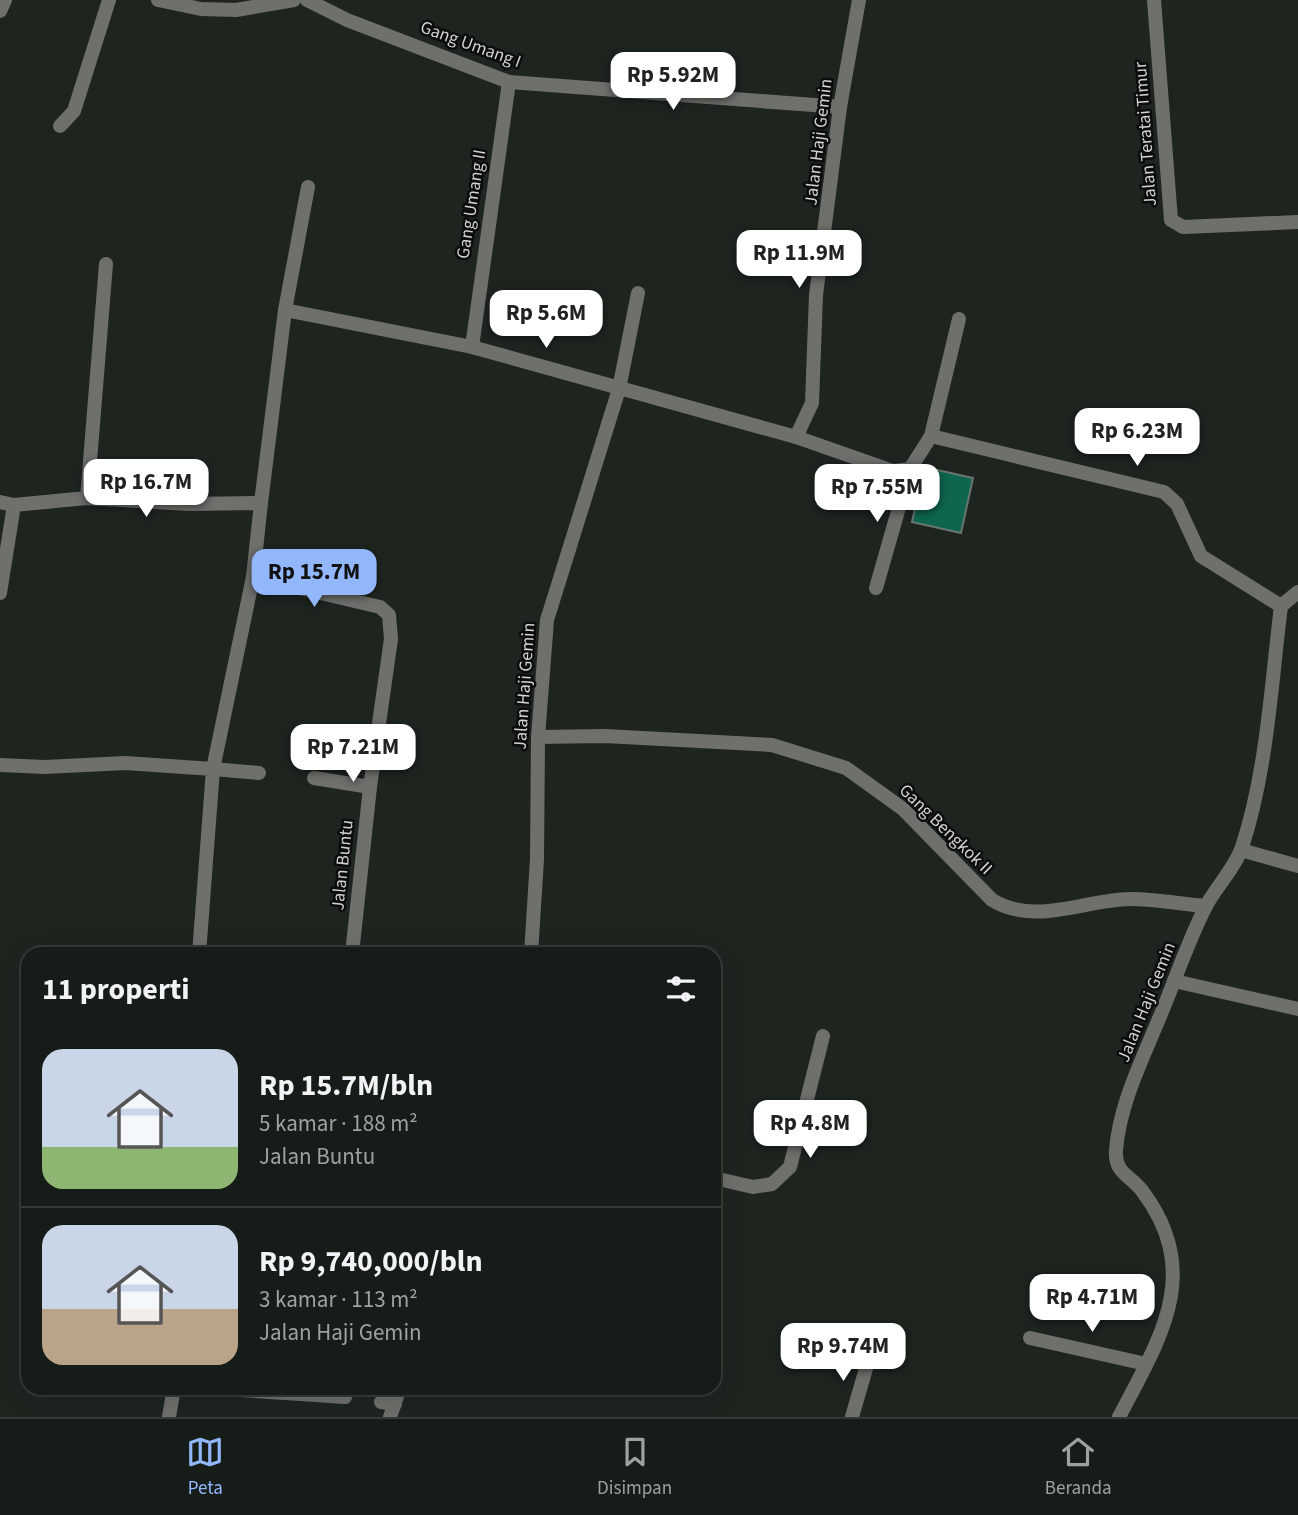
<!DOCTYPE html>
<html lang="id">
<head>
<meta charset="utf-8">
<style>
  :root { --surface:#161c17; --page:#232924; --text:#f1f3f6; --muted:#9ea1a1; --line:#353a36; --accent:#93b7fd }
  body { margin:0; font-family:"Source Sans 3",sans-serif; background:var(--page); color:var(--text); height:100vh; display:flex; flex-direction:column; font-size:26px; white-space:nowrap }
  * { box-sizing:border-box; margin:0 }
  p { font-size:23px; color:var(--muted) }
  .icon { flex:none; width:38px; height:38px; fill:none; stroke:currentColor; stroke-width:2; stroke-linecap:round; stroke-linejoin:round }
  .map { position:relative; flex:1; overflow:hidden }
  .sheet { position:absolute; left:21px; top:947px; width:700px; height:448px; display:flex; flex-direction:column; background:var(--surface); border-radius:21px; box-shadow:0 7px 28px #0002,0 0 0 2px var(--line) }
  .sheet>* { flex:none }
  .price { position:absolute; translate:-50% -60px; padding:0 16px; border-radius:14px; background:#fff; color:#222; font-size:23px; line-height:46px; filter:drop-shadow(0 2px 4px #0008) }
  .price::after { content:''; position:absolute; left:50%; top:42px; width:21px; height:16px; margin-left:-10px; background:inherit; clip-path:polygon(0 0,100% 0,50% 100%) }
  .price.current { background:var(--accent); color:#111 }
  ul { padding:0; list-style:none }
  li { display:flex; align-items:center; gap:21px; height:175px; padding:0 21px }
  li+li { border-top:2px solid var(--line) }
  li span { display:grid; place-items:center; flex:none; width:196px; height:140px; border-radius:21px; color:#555 }
  li>.icon { margin-inline-start:auto }
  span .icon { width:84px; height:84px; fill:#fffc; stroke-width:1 }
  li b { font-size:30px }
  h2 { display:flex; justify-content:space-between; align-items:center; height:84px; padding:0 21px; font-size:30px }
  .tabs { display:flex; justify-content:space-around; align-items:center; height:98px; border-top:2px solid var(--line); background:var(--surface); font-size:19px; color:var(--muted) }
  .tabs a { display:grid; justify-items:center; gap:4px }
  .tabs .current { color:var(--accent) }
  .map>svg:first-child { display:block }
  .building { fill:#0e664f; stroke:#6a7671; stroke-width:2 }
  .lines { fill:none; stroke-linecap:round; stroke-linejoin:round }
  .street { stroke:#6f706c; stroke-width:14 }
  .labels { text-anchor:middle; stroke-width:5; stroke-linejoin:round; paint-order:stroke }
  .street-label { font-size:18px; fill:#cfd4cf; stroke:#0a0d0a }
</style>
</head>
<body>
<div class="map">
<svg width="1298" height="1417" viewBox="0 0 1298 1417">
  <rect width="100%" height="100%" fill="#1e251f"/>
  <path class="building" d="M924 467 973 478 961 533 912 522Z"/>
  <g class="lines">
    <g class="street">
      <path d="M158 0 201 9 236 10 294 0"/>
      <path d="M307 0 347 20 509 82 840 107"/>
      <path d="M1154 0 1171 220 1183 227 1298 222"/>
      <path d="M0 11 5 0"/>
      <path d="M509 82 472 347 796 437 812 403 816 295 840 107 859 0"/>
      <path d="M60 126 74 111 109 0"/>
      <path d="M285 310 472 347"/>
      <path d="M931 436 1164 492 1177 504 1201 556 1281 606"/>
      <path d="M796 437 893 471 910 469 931 436 959 319"/>
      <path d="M87 498 106 264"/>
      <path d="M0 502 14 505 87 498 189 504 261 503 253 577 213 769 259 773"/>
      <path d="M261 503 285 310 308 187"/>
      <path d="M253 577 380 607 389 615 391 639 370 787 352 954"/>
      <path d="M876 588 910 469"/>
      <path d="M0 593 14 505"/>
      <path d="M538 737 605 736 772 745 846 768 903 809 992 900C1035 926 1083 900 1130 899 1155 899 1181 904 1206 906"/>
      <path d="M0 765 45 767 125 763 213 769 199 954"/>
      <path d="M314 778 370 787"/>
      <path d="M1241 850 1298 866"/>
      <path d="M531 954 537 859 538 737 547 620 619 389 638 293"/>
      <path d="M1174 981 1298 1009"/>
      <path d="M714 1178 753 1187 772 1184 790 1167 823 1036"/>
      <path d="M1030 1338 1146 1364"/>
      <path d="M225 1389 345 1397 348 1388"/>
      <path d="M381 1402 395 1404"/>
      <path d="M169 1417 174 1388"/>
      <path d="M390 1417 400 1388"/>
      <path d="M852 1417 869 1358"/>
      <path d="M1119 1417C1159 1340 1204 1274 1143 1192 1132 1176 1114 1174 1116 1150 1120 1101 1145 1054 1163 1009 1177 975 1189 939 1206 906 1216 887 1235 868 1242 847 1267 771 1271 686 1281 606L1298 592"/>
    </g>
  </g>
  <g class="labels">
    <g class="street-label">
      <text transform="translate(471 44) rotate(20)" y="6">Gang Umang I</text>
      <text transform="translate(1145 134) rotate(-94)" y="6">Jalan Teratai Timur</text>
      <text transform="translate(818 142) rotate(-83)" y="6">Jalan Haji Gemin</text>
      <text transform="translate(471 204) rotate(-81)" y="6">Gang Umang II</text>
      <text transform="translate(524 686) rotate(-86)" y="6">Jalan Haji Gemin</text>
      <text transform="translate(946 829) rotate(44)" y="6">Gang Bengkok II</text>
      <text transform="translate(342 865) rotate(-84)" y="6">Jalan Buntu</text>
      <text transform="translate(1146 1002) rotate(-68)" y="6">Jalan Haji Gemin</text>
    </g>
  </g>
</svg>
<b class="price" style="left:673px;top:112px">Rp 5.92M</b>
<b class="price" style="left:799px;top:290px">Rp 11.9M</b>
<b class="price" style="left:546px;top:350px">Rp 5.6M</b>
<b class="price" style="left:1137px;top:468px">Rp 6.23M</b>
<b class="price" style="left:146px;top:519px">Rp 16.7M</b>
<b class="price" style="left:877px;top:524px">Rp 7.55M</b>
<b class="price current" style="left:314px;top:609px">Rp 15.7M</b>
<b class="price" style="left:353px;top:784px">Rp 7.21M</b>
<b class="price" style="left:810px;top:1160px">Rp 4.8M</b>
<b class="price" style="left:1092px;top:1334px">Rp 4.71M</b>
<b class="price" style="left:843px;top:1383px">Rp 9.74M</b>
<section class="sheet">
<h2>11 properti<svg class="icon" aria-label="filters" viewBox="0 0 24 24"><path d="M4 7h16M4 17h16"/><circle cx="9" cy="7" r="2"/><circle cx="15" cy="17" r="2"/></svg></h2>
<ul>
<li><span style="background:linear-gradient(#c9d6e8 70%,#8fb573 0)"><svg class="icon" aria-label="home" viewBox="0 0 24 24"><path d="M3 11l9-7 9 7M6 9v11h12V9"/></svg></span><div><b>Rp 15.7M/bln</b><p>5 kamar · 188 m²</p><p>Jalan Buntu</p></div></li>
<li><span style="background:linear-gradient(#c9d6e8 60%,#b9a48a 0)"><svg class="icon" aria-label="home" viewBox="0 0 24 24"><path d="M3 11l9-7 9 7M6 9v11h12V9"/></svg></span><div><b>Rp 9,740,000/bln</b><p>3 kamar · 113 m²</p><p>Jalan Haji Gemin</p></div></li>
</ul>
</section>
</div>
<nav class="tabs">
<a class="current"><svg class="icon" aria-label="map" viewBox="0 0 24 24"><path d="M3 6l6-2 6 2 6-2v14l-6 2-6-2-6 2zM9 4v14M15 6v14"/></svg>Peta</a>
<a><svg class="icon" aria-label="saved" viewBox="0 0 24 24"><path d="M7 4h10v16l-5-4-5 4z"/></svg>Disimpan</a>
<a><svg class="icon" aria-label="home" viewBox="0 0 24 24"><path d="M3 11l9-7 9 7M6 9v11h12V9"/></svg>Beranda</a>
</nav>
</body>
</html>
